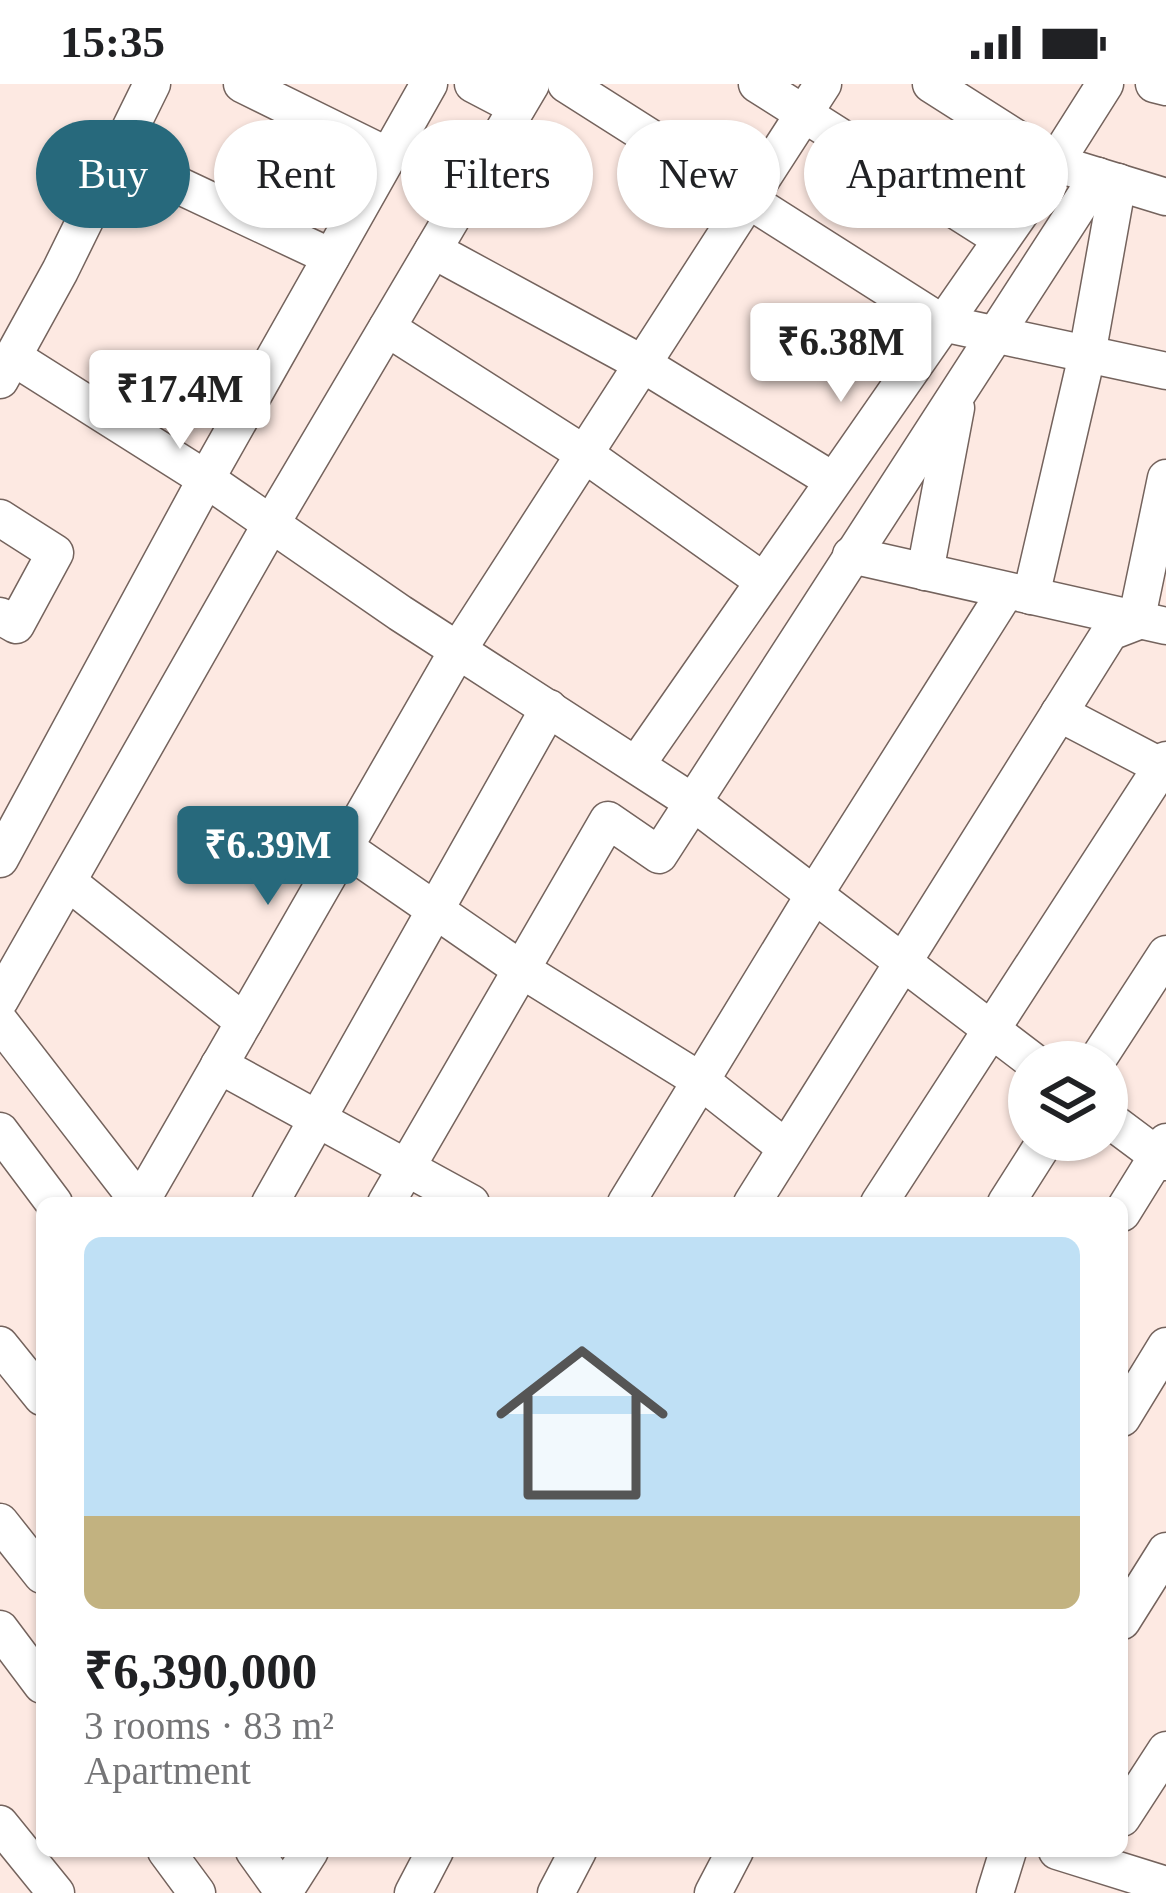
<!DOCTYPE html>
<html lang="en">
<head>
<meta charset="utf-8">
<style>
  :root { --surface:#fff; --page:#f6f6f6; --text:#202124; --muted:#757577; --accent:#27697c }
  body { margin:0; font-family:Georgia,serif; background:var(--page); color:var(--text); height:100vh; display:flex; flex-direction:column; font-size:45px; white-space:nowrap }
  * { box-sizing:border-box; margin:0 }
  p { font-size:39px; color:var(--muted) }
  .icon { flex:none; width:66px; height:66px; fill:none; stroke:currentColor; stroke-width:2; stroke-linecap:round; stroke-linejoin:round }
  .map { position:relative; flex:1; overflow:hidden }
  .details { position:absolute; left:36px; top:1113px; width:1092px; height:660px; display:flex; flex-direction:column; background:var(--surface); border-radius:18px; box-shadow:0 3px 9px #0004 }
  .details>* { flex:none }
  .top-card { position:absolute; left:36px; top:36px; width:1095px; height:108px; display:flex; gap:24px }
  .buttons { position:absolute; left:1008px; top:957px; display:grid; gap:24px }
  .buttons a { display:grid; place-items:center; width:120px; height:120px; border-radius:50%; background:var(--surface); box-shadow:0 3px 9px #0004; font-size:60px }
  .price { position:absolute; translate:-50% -102px; padding:0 27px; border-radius:12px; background:#fff; color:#222; font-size:39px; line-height:78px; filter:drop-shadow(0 3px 6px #0008) }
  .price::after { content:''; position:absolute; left:50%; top:72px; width:36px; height:27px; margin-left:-18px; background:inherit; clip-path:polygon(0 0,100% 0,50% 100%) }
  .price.selected { background:var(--accent); color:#fff }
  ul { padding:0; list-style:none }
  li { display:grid; align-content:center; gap:24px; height:636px; padding:0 48px }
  li span { display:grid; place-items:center; height:372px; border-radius:18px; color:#555 }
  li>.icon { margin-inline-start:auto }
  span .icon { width:216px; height:216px; fill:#fffc; stroke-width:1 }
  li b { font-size:51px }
  .pill { padding:0 42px; border-radius:54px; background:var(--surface); box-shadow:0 3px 9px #0004; font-size:42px; line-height:108px }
  .pill.selected { background:var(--accent); color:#fff }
  .status { display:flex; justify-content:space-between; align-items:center; height:84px; padding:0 60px; background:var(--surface); direction:ltr }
  .status svg { height:33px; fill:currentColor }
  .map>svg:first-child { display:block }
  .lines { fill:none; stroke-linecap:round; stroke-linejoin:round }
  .minor-casing { stroke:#74635d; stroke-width:39 }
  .minor { stroke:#fff; stroke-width:36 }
</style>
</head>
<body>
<div class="status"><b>15:35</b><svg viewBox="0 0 49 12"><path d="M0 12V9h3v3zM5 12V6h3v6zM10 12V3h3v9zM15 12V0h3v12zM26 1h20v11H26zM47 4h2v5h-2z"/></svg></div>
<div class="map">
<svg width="1166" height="1809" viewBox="0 0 1166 1809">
  <rect width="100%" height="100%" fill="#fde9e2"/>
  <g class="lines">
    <g class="minor-casing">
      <g id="minor">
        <path d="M242 0 388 72"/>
        <path d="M473 0 517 23"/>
        <path d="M566 0 942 239 1166 287"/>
        <path d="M757 0 1001 155"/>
        <path d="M931 0 1055 79 1166 113"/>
        <path d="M1154 0 1166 3"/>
        <path d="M116 72 331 173"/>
        <path d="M433 166 641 279 832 396"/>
        <path d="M387 244 583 369 762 496"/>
        <path d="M13 273 206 395 400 529 694 719 1034 978"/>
        <path d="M0 296 60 187 152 0"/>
        <path d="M0 434 55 469 16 541 0 532"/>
        <path d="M851 471 1166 542"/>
        <path d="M925 488 956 324"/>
        <path d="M1031 512 1087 271 1118 98"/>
        <path d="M1059 629 1166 685"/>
        <path d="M637 680 1055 79 1105 0"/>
        <path d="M344 763 522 886 701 997 786 1064"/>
        <path d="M0 775 206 395 429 0"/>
        <path d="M68 798 244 938"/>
        <path d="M0 916 271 440 531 0"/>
        <path d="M0 938 140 1119"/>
        <path d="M1096 978 1166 870"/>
        <path d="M219 981 471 1119"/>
        <path d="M1107 1034 1166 1078"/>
        <path d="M0 1047 54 1119"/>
        <path d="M140 1119 458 566 823 0"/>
        <path d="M270 1119 549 624"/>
        <path d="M386 1119 608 736 659 771 1098 92"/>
        <path d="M626 1119 814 811 1006 507"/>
        <path d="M752 1119 1110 548 1136 538 1166 394"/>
        <path d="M879 1119 1166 676"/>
        <path d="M1006 1119 1046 1056"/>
        <path d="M1122 1129 1166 1058"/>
        <path d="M0 1261 42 1313"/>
        <path d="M1122 1334 1166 1262"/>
        <path d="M0 1438 42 1491"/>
        <path d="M1122 1537 1166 1467"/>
        <path d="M0 1545 42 1601"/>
        <path d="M1122 1734 1166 1666"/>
        <path d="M0 1740 56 1809"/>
        <path d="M166 1767 197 1809"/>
        <path d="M254 1767 284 1809"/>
        <path d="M1057 1767 1166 1801"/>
        <path d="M284 1808 310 1767"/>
        <path d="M413 1809 435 1767"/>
        <path d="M556 1809 578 1767"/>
        <path d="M713 1809 735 1767"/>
        <path d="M995 1809 1008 1767"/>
      </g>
    </g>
    <use href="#minor" class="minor"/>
  </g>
</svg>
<div class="buttons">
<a><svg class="icon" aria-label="layers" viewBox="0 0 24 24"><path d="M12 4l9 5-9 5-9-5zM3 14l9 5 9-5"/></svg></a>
</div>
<b class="price" style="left:841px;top:321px">₹6.38M</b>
<b class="price" style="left:180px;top:368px">₹17.4M</b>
<b class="price selected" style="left:268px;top:824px">₹6.39M</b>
<div class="top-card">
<a class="pill selected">Buy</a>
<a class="pill">Rent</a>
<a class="pill">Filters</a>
<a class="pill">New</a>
<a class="pill">Apartment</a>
</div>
<section class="details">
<ul>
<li><span style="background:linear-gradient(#bfe0f5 75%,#c2b280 0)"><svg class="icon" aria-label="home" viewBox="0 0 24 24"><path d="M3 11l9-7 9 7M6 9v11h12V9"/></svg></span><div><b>₹6,390,000</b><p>3 rooms · 83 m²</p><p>Apartment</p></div></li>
</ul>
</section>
</div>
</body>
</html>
